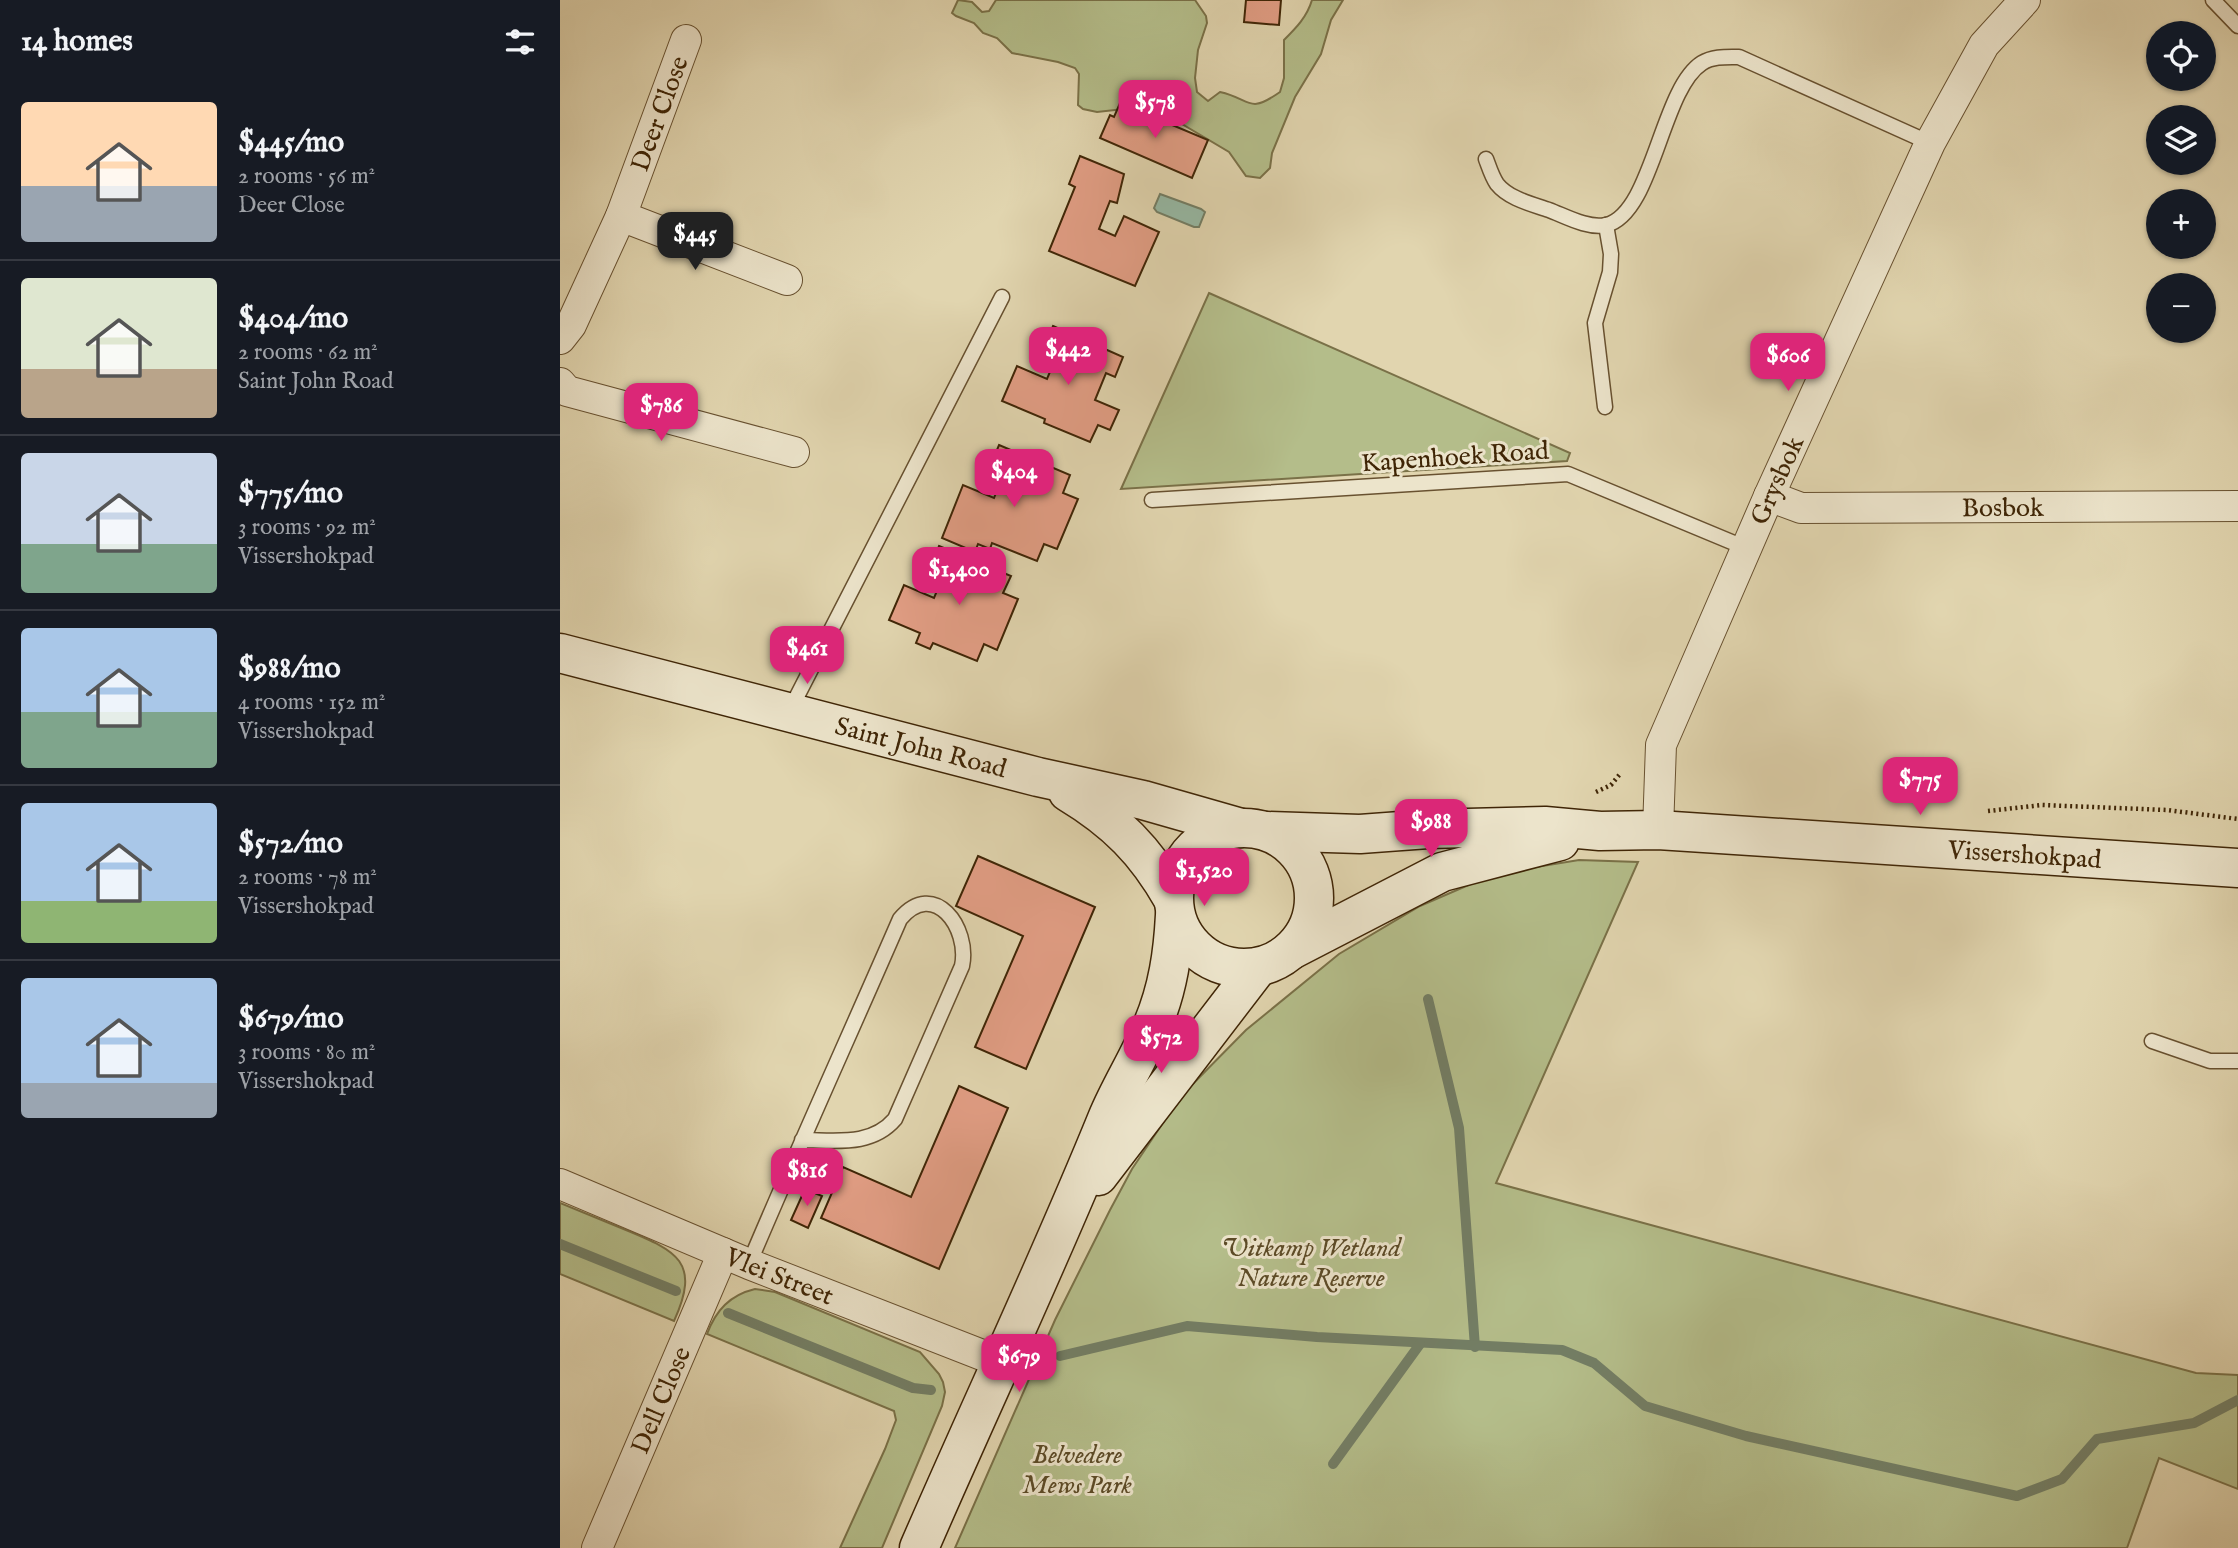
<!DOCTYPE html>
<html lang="en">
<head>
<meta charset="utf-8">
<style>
  :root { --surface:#171b24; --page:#242831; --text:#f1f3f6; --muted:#9ea1a6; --line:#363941; --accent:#db2777 }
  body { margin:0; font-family:"IM FELL English",serif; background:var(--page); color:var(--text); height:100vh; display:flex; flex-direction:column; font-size:26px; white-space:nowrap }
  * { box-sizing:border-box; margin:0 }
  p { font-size:23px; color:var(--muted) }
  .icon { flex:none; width:38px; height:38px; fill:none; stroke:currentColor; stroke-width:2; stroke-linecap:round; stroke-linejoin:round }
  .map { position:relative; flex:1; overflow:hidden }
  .details { display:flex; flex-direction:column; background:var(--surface); width:560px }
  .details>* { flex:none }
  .buttons { position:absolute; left:1586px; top:21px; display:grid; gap:14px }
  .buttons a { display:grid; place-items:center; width:70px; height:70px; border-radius:50%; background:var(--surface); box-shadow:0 2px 5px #0004; font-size:35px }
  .price { position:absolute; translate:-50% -60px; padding:0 16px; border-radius:14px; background:var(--accent); color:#fff; font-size:23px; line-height:46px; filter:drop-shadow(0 2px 4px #0008) }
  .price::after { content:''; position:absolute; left:50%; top:42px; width:21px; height:16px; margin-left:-10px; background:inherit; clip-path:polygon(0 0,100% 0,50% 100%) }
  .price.current { background:#222; color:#fff }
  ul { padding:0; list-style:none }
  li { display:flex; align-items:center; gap:21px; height:175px; padding:0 21px }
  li+li { border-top:2px solid var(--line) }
  li span { display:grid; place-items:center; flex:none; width:196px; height:140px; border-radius:7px; color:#555 }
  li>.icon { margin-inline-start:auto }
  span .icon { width:84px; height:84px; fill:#fffc; stroke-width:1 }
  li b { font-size:30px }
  h2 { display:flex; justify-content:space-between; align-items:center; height:84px; padding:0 21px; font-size:30px }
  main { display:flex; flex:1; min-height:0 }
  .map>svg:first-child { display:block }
  .green { fill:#b4bd8a; stroke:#7a7148; stroke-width:2 }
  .water { fill:#96b9a5; stroke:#737e65; stroke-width:2 }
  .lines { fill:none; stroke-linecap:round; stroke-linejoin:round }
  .stream { stroke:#737e65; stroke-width:10 }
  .building { fill:#e29e85; stroke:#3f2506; stroke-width:2 }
  .lane-casing { stroke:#685130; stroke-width:17 }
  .street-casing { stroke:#685130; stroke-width:32 }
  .secondary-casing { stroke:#3f2506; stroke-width:41 }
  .path { stroke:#3f2506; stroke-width:4.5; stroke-dasharray:2 3.5; stroke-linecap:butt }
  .lane { stroke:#ece4cb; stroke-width:14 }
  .street { stroke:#ece4cb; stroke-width:30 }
  .secondary { stroke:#ece4cb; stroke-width:38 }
  .labels { text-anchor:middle; stroke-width:6; stroke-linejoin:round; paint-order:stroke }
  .street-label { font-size:26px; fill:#3f2506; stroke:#ece4cb }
  .park-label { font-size:26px; font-style:italic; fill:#5c4b27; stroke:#ece4cb }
</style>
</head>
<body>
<main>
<section class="details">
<h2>14 homes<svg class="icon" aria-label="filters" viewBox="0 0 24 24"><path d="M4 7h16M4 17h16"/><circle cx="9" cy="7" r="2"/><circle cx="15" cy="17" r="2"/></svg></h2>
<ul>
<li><span style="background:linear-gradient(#ffd9b3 60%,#9aa5b1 0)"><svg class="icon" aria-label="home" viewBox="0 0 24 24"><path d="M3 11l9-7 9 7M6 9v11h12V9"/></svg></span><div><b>$445/mo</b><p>2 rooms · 56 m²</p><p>Deer Close</p></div></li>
<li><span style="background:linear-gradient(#dfe7d0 65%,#b9a48a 0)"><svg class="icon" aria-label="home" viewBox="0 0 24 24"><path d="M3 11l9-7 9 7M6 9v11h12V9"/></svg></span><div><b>$404/mo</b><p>2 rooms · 62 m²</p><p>Saint John Road</p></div></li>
<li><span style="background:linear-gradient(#c9d6e8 65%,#7fa58c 0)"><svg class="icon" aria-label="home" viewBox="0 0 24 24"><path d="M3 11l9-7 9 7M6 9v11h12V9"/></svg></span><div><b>$775/mo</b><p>3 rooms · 92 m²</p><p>Vissershokpad</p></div></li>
<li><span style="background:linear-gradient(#a9c7e8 60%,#7fa58c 0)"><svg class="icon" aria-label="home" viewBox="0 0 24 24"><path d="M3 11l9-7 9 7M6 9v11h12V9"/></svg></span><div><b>$988/mo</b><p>4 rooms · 152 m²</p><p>Vissershokpad</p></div></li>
<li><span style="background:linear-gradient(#a9c7e8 70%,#8fb573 0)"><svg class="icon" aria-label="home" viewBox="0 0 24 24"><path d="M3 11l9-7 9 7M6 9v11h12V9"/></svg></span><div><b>$572/mo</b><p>2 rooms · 78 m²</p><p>Vissershokpad</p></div></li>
<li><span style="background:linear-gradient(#a9c7e8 75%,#9aa5b1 0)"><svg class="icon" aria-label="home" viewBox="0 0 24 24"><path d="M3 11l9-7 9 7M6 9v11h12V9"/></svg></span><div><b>$679/mo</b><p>3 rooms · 80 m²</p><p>Vissershokpad</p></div></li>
</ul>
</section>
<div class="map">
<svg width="1678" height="1548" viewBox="0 0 1678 1548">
  <rect width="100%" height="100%" fill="#e1d5af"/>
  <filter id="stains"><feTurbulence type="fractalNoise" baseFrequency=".00286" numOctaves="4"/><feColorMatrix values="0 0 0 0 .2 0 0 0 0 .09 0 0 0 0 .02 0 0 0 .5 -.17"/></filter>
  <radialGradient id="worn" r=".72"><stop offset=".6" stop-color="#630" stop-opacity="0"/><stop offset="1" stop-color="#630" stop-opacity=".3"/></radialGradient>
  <g class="green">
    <path d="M398 0 412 2 422 12 429 11 436 0H635L646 16 647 23 638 50 635 78 637 92 648 101 660 92C692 99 687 115 720 92L724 78V40C736 28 747 17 752 0H783L771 20 761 54 735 97 712 153 710 168 700 178 686 176 669 152 615 120 593 116 573 108 537 112 523 109 518 105 519 74 515 68 498 62 452 53 437 38 423 33 414 23 396 16 392 13Z"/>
    <path d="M649 293 1010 453 1007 461 561 489Z"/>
    <path d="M1019 860 1078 862 936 1183 1636 1373 1678 1375V1489L1599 1458 1567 1548H395L495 1320 550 1210 572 1169 621 1096 686 1030 779 954 860 906 934 874Z"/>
    <path d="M0 1203C22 1212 44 1221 66 1230 117 1251 141 1262 114 1321L0 1274Z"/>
    <path d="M195 1289 215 1292 360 1352 379 1374 383 1382 385 1392 382 1406 322 1548H280L325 1449 336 1420 334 1411 147 1334C156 1310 170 1295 195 1289Z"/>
  </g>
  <path class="water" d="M600 194 641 209 645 212 639 227H634L597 212 594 208Z"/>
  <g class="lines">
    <g class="stream">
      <path d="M868 999 899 1128 915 1347"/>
      <path d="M0 1244 116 1291"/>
      <path d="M168 1313 353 1388 371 1390"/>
      <path d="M500 1356 627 1326 757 1337 1002 1350 1034 1363 1085 1406 1186 1436 1457 1496 1502 1479 1537 1439 1634 1423 1678 1400"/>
      <path d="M773 1464 860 1344"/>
    </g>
  </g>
  <g class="building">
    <path d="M686 0H721L719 25 684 22Z"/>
    <path d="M560 103 648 140 632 178 540 138 550 115 554 117Z"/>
    <path d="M520 156 564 174 557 203 550 201 539 229 555 236 564 216 599 232 575 286 489 251 515 187 509 184Z"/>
    <path d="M493 326 563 357 555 377 546 373 535 400 559 410 550 430 538 425 530 442 484 423 485 419 442 401 457 366 487 379 497 355 484 349Z"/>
    <path d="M439 445 510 475 503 493 518 499 497 549 484 544 477 561 432 543 430 549 418 544 415 552 382 538 403 485 434 498 444 473 430 467Z"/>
    <path d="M379 546 451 576 443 593 458 599 437 650 424 644 417 661 373 643 370 649 356 643 360 633 329 620 344 585 374 598 384 574 371 568Z"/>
    <path d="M418 856 535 907 466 1069 415 1047 463 936 396 906Z"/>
    <path d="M399 1086 448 1108 379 1269 261 1218 283 1167 351 1197Z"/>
    <path d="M245 1189 262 1196 248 1228 231 1220Z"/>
  </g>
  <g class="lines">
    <g class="lane-casing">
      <g id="lane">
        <path d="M1653 0 1678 26"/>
        <path d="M926 159C929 167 932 177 937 184 949 199 972 204 989 210 1005 216 1028 229 1046 225 1093 214 1101 89 1142 63 1153 56 1167 57 1179 57L1370 143"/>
        <path d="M1045 407 1035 323 1050 272 1051 254 1046 225"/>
        <path d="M592 500 1008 474 1186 548"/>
        <path d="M230 710 442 297"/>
        <path d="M1592 1041 1650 1061H1678"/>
        <path d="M189 1264C238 1148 290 1034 340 919 374 878 410 928 402 966L335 1119C311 1147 275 1140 242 1140"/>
      </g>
    </g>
    <g class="street-casing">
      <g id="street">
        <path d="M61 216 227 280"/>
        <path id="s1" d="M0 339 11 325 61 216 126 40"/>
        <path d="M0 383 7 391 234 452"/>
        <path id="s2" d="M1209 496 1241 508 1678 506"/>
        <path id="s3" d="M1098 830 1101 745 1209 496 1370 143 1424 45 1465 0"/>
        <path id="s4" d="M0 1184 189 1264 440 1362"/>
        <path id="s5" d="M37 1548 163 1253"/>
      </g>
    </g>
    <g class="secondary-casing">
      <g id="secondary">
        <path id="s6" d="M0 653 478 777 583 800 681 828"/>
        <path d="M508 792C556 821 586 851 613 899"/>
        <circle cx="684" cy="898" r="70"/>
        <path id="s7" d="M706 831 800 834 868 829 985 826 1040 831 1098 830 1678 868"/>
        <path d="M733 949 882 872 1000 841"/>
        <path d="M538 1176 698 967"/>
        <path d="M359 1548C421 1405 488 1264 547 1119 560 1087 580 1057 593 1024 608 988 613 953 615 915"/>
      </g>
    </g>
    <g class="path">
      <path d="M1036 792 1051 785 1060 774"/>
      <path d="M1428 811 1482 805 1607 810 1678 819"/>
    </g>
    <use href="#lane" class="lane"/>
    <use href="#street" class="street"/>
    <use href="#secondary" class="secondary"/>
  </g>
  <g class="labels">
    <g class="street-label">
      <text dy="9" stroke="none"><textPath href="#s1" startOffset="247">Deer Close</textPath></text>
      <text transform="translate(895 456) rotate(-4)" y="9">Kapenhoek Road</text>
      <text dy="9" stroke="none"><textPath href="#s3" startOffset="374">Grysbok</textPath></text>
      <text dy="9" stroke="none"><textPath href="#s2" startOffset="236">Bosbok</textPath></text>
      <text dy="9" stroke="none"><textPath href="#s6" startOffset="373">Saint John Road</textPath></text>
      <text dy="9" stroke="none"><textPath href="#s7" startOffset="760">Vissershokpad</textPath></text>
      <text dy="9" stroke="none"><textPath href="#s4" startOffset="238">Vlei Street</textPath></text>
      <text dy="9" stroke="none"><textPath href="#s5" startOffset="161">Dell Close</textPath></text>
    </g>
    <g class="park-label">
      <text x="751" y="1256">Uitkamp Wetland<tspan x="751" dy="30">Nature Reserve</tspan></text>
      <text x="517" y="1463">Belvedere<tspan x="517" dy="30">Mews Park</tspan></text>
    </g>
  </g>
  <rect width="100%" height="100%" filter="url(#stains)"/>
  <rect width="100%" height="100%" fill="url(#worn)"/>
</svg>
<div class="buttons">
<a><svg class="icon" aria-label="locate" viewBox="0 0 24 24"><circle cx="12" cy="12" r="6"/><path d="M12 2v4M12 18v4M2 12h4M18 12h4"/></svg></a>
<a><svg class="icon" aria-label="layers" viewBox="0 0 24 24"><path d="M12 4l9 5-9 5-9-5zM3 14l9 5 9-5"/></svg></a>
<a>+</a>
<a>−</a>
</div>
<b class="price" style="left:595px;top:140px">$578</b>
<b class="price current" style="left:135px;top:272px">$445</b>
<b class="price" style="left:508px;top:387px">$442</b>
<b class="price" style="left:1228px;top:393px">$606</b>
<b class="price" style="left:101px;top:443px">$786</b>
<b class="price" style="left:454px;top:509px">$404</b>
<b class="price" style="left:399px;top:607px">$1,400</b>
<b class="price" style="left:247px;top:686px">$461</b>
<b class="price" style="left:1360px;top:817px">$775</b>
<b class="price" style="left:871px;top:859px">$988</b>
<b class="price" style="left:644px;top:908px">$1,520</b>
<b class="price" style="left:601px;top:1075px">$572</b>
<b class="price" style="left:247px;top:1208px">$816</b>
<b class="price" style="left:459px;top:1394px">$679</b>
</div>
</main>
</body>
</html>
